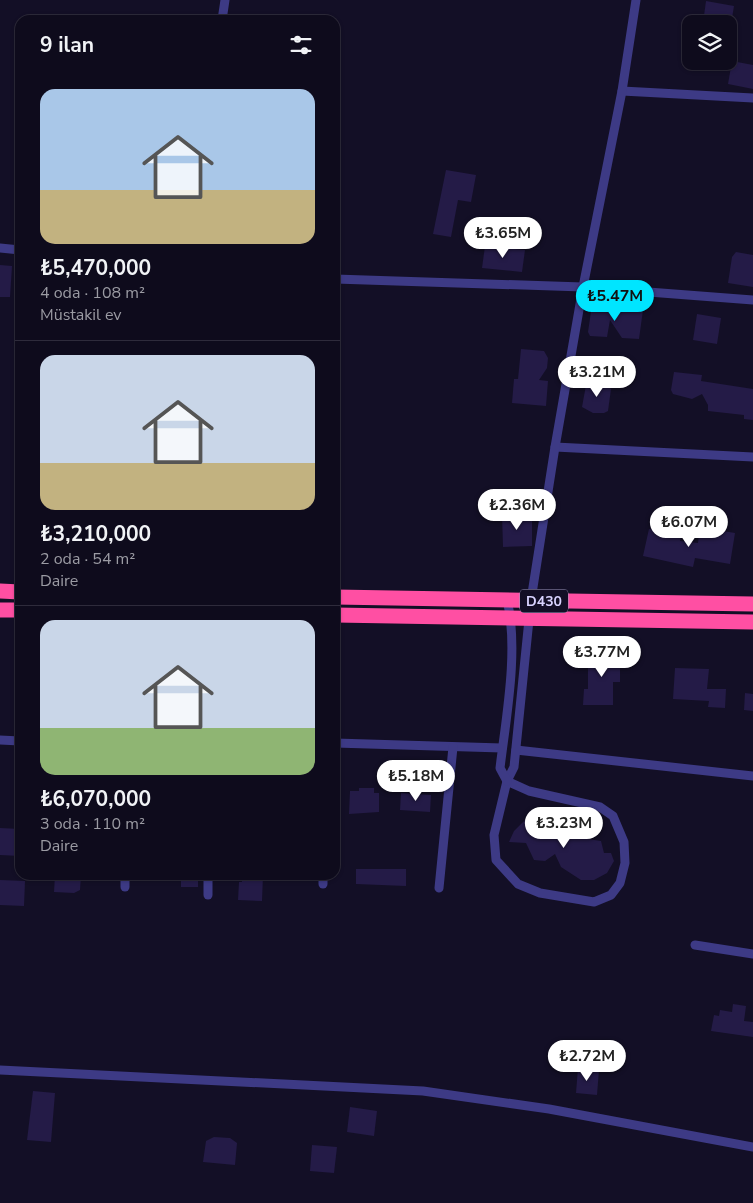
<!DOCTYPE html>
<html lang="tr">
<head>
<meta charset="utf-8">
<style>
  :root { --surface:#0e0b1c; --page:#1c1929; --text:#f1f3f6; --muted:#9b9ba3; --line:#2e2b3b; --accent:#00e5ff }
  body { margin:0; font-family:"Nunito Sans",sans-serif; background:var(--page); color:var(--text); height:100vh; display:flex; flex-direction:column; font-size:19px; white-space:nowrap }
  * { box-sizing:border-box; margin:0 }
  p { font-size:16px; color:var(--muted) }
  .icon { flex:none; width:28px; height:28px; fill:none; stroke:currentColor; stroke-width:2; stroke-linecap:round; stroke-linejoin:round }
  .map { position:relative; flex:1; overflow:hidden }
  .sheet { position:absolute; left:15px; top:15px; width:325px; height:865px; display:flex; flex-direction:column; background:var(--surface); border-radius:15px; box-shadow:0 1px 4px #0004,0 0 0 1px var(--line) }
  .sheet>* { flex:none }
  .controls { position:absolute; left:682px; top:15px; display:grid; gap:10px }
  .controls a { display:grid; place-items:center; width:55px; height:55px; border-radius:10px; background:var(--surface); box-shadow:0 1px 4px #0004,0 0 0 1px var(--line); font-size:25px }
  .price { position:absolute; translate:-50% -42px; padding:0 11px; border-radius:18px; background:#fff; color:#222; font-size:16px; line-height:32px; filter:drop-shadow(0 1px 2px #0008) }
  .price::after { content:''; position:absolute; left:50%; top:30px; width:15px; height:11px; margin-left:-8px; background:inherit; clip-path:polygon(0 0,100% 0,50% 100%) }
  .price.current { background:var(--accent); color:#111 }
  ul { padding:0; list-style:none }
  li { display:grid; align-content:center; gap:10px; height:265px; padding:0 25px }
  li+li { border-top:1px solid var(--line) }
  li span { display:grid; place-items:center; height:155px; border-radius:15px; color:#555 }
  li>.icon { margin-inline-start:auto }
  span .icon { width:90px; height:90px; fill:#fffc; stroke-width:1 }
  li b { font-size:21px }
  h2 { display:flex; justify-content:space-between; align-items:center; height:60px; padding:0 25px; font-size:21px }
  .map>svg:first-child { display:block }
  .building { fill:#241b47 }
  .lines { fill:none; stroke-linecap:round; stroke-linejoin:round }
  .street { stroke:#3d3a85; stroke-width:9 }
  .highway { stroke:#ff4fa3; stroke-width:15 }
  .labels { text-anchor:middle; stroke-width:4.5; stroke-linejoin:round; paint-order:stroke }
  .shield { fill:#130f26; stroke:#9e99be; stroke-width:1 }
  .shield-label { font-size:14px; font-weight:bold; fill:#d9d4ff }
</style>
</head>
<body>
<div class="map">
<svg width="753" height="1203" viewBox="0 0 753 1203">
  <rect width="100%" height="100%" fill="#130f26"/>
  <g class="building">
    <path d="M706 1 734 6 731 24 703 23Z"/>
    <path d="M732 61 753 65V89L728 84Z"/>
    <path d="M446 170 476 175 471 202 458 200 451 237 433 234Z"/>
    <path d="M485 246 525 250 522 272 482 268Z"/>
    <path d="M736 252 753 255V287L728 283 732 257Z"/>
    <path d="M0 265 12 266 10 297H0Z"/>
    <path d="M592 305 643 310 639 339 622 338 610 320 607 337 590 336 588 332Z"/>
    <path d="M697 314 721 318 717 344 693 340Z"/>
    <path d="M521 349 544 351 548 358 547 368 539 380 548 381 546 406 512 403 514 379H518Z"/>
    <path d="M674 372 702 375 701 381 753 389V420L744 419V415L708 411V405L702 394 692 399 673 394 671 390Z"/>
    <path d="M588 383 608 386 611 389 608 411 604 413H593L582 407 586 385Z"/>
    <path d="M502 515H532V546L503 547Z"/>
    <path d="M649 529 681 536 680 541 698 543 699 534 716 537 717 530 735 533 730 564 695 558 693 567 643 556Z"/>
    <path d="M588 653H620V682H613V705H583L584 689H588Z"/>
    <path d="M675 668 709 669 707 689H726L725 708 708 707 709 701 673 699Z"/>
    <path d="M745 693 753 694V711L744 710Z"/>
    <path d="M359 788H374V793H379V812L349 814 350 791H359Z"/>
    <path d="M401 793 431 795 430 812 400 810Z"/>
    <path d="M540 818 552 821 568 836 601 841 604 853H611L614 861 607 873 594 880H581L561 867 555 854 545 861 534 860 526 843 509 842 514 831 526 819Z"/>
    <path d="M0 828 20 829V856L0 855Z"/>
    <path d="M356 869H406V886L356 884Z"/>
    <path d="M55 875H81L80 890 74 893 54 892Z"/>
    <rect x="181" y="875" width="17" height="12"/>
    <path d="M241 875H263L262 901 238 900 239 882H242Z"/>
    <path d="M0 880 25 881 24 906 0 905Z"/>
    <path d="M733 1004 746 1006 744 1021 753 1022V1037L711 1031 714 1015 719 1016 720 1010 732 1012Z"/>
    <path d="M578 1068 599 1070 597 1095 576 1093Z"/>
    <path d="M33 1091 55 1093 51 1142 27 1140Z"/>
    <path d="M350 1107 377 1111 374 1136 347 1132Z"/>
    <path d="M214 1137 230 1138 237 1143 235 1165 203 1162 206 1141Z"/>
    <path d="M312 1145 337 1147 334 1173 310 1171Z"/>
  </g>
  <g class="lines">
    <g class="street">
      <path d="M222 20 225 0"/>
      <path d="M622 91 753 98"/>
      <path d="M0 248 20 250"/>
      <path d="M335 279 583 287 753 300"/>
      <path d="M555 447 753 457"/>
      <path d="M0 740 20 741"/>
      <path d="M335 743 502 748"/>
      <path d="M516 750 753 776"/>
      <path d="M507 781 514 767 531 600 555 447 583 287 622 91 636 0"/>
      <path d="M507 781 529 791 600 807 613 816 624 842 625 863 620 883 611 895 594 902 540 893 518 884 496 860 494 835Z"/>
      <path d="M507 781 500 768C506 718 519 649 507 600"/>
      <path d="M125 875V887"/>
      <path d="M323 884V875"/>
      <path d="M439 888 453 747"/>
      <path d="M208 895V875"/>
      <path d="M695 945 753 954"/>
      <path d="M0 1070 423 1091 549 1109 753 1147"/>
    </g>
    <g class="highway">
      <path d="M0 591 20 592"/>
      <path d="M335 597 753 604"/>
      <path d="M0 610H20"/>
      <path d="M335 615 753 622"/>
    </g>
  </g>
  <g class="labels">
    <rect class="shield" x="520" y="589.5" width="48" height="23" rx="4"/>
    <g class="shield-label">
      <text x="544" y="606">D430</text>
    </g>
  </g>
</svg>
<div class="controls">
<a><svg class="icon" aria-label="layers" viewBox="0 0 24 24"><path d="M12 4l9 5-9 5-9-5zM3 14l9 5 9-5"/></svg></a>
</div>
<b class="price" style="left:503px;top:259px">₺3.65M</b>
<b class="price current" style="left:615px;top:322px">₺5.47M</b>
<b class="price" style="left:597px;top:398px">₺3.21M</b>
<b class="price" style="left:517px;top:531px">₺2.36M</b>
<b class="price" style="left:689px;top:548px">₺6.07M</b>
<b class="price" style="left:602px;top:678px">₺3.77M</b>
<b class="price" style="left:416px;top:802px">₺5.18M</b>
<b class="price" style="left:564px;top:849px">₺3.23M</b>
<b class="price" style="left:587px;top:1082px">₺2.72M</b>
<section class="sheet">
<h2>9 ilan<svg class="icon" aria-label="filters" viewBox="0 0 24 24"><path d="M4 7h16M4 17h16"/><circle cx="9" cy="7" r="2"/><circle cx="15" cy="17" r="2"/></svg></h2>
<ul>
<li><span style="background:linear-gradient(#a9c7e8 65%,#c2b280 0)"><svg class="icon" aria-label="home" viewBox="0 0 24 24"><path d="M3 11l9-7 9 7M6 9v11h12V9"/></svg></span><div><b>₺5,470,000</b><p>4 oda · 108 m²</p><p>Müstakil ev</p></div></li>
<li><span style="background:linear-gradient(#c9d6e8 70%,#c2b280 0)"><svg class="icon" aria-label="home" viewBox="0 0 24 24"><path d="M3 11l9-7 9 7M6 9v11h12V9"/></svg></span><div><b>₺3,210,000</b><p>2 oda · 54 m²</p><p>Daire</p></div></li>
<li><span style="background:linear-gradient(#c9d6e8 70%,#8fb573 0)"><svg class="icon" aria-label="home" viewBox="0 0 24 24"><path d="M3 11l9-7 9 7M6 9v11h12V9"/></svg></span><div><b>₺6,070,000</b><p>3 oda · 110 m²</p><p>Daire</p></div></li>
</ul>
</section>
</div>
</body>
</html>
